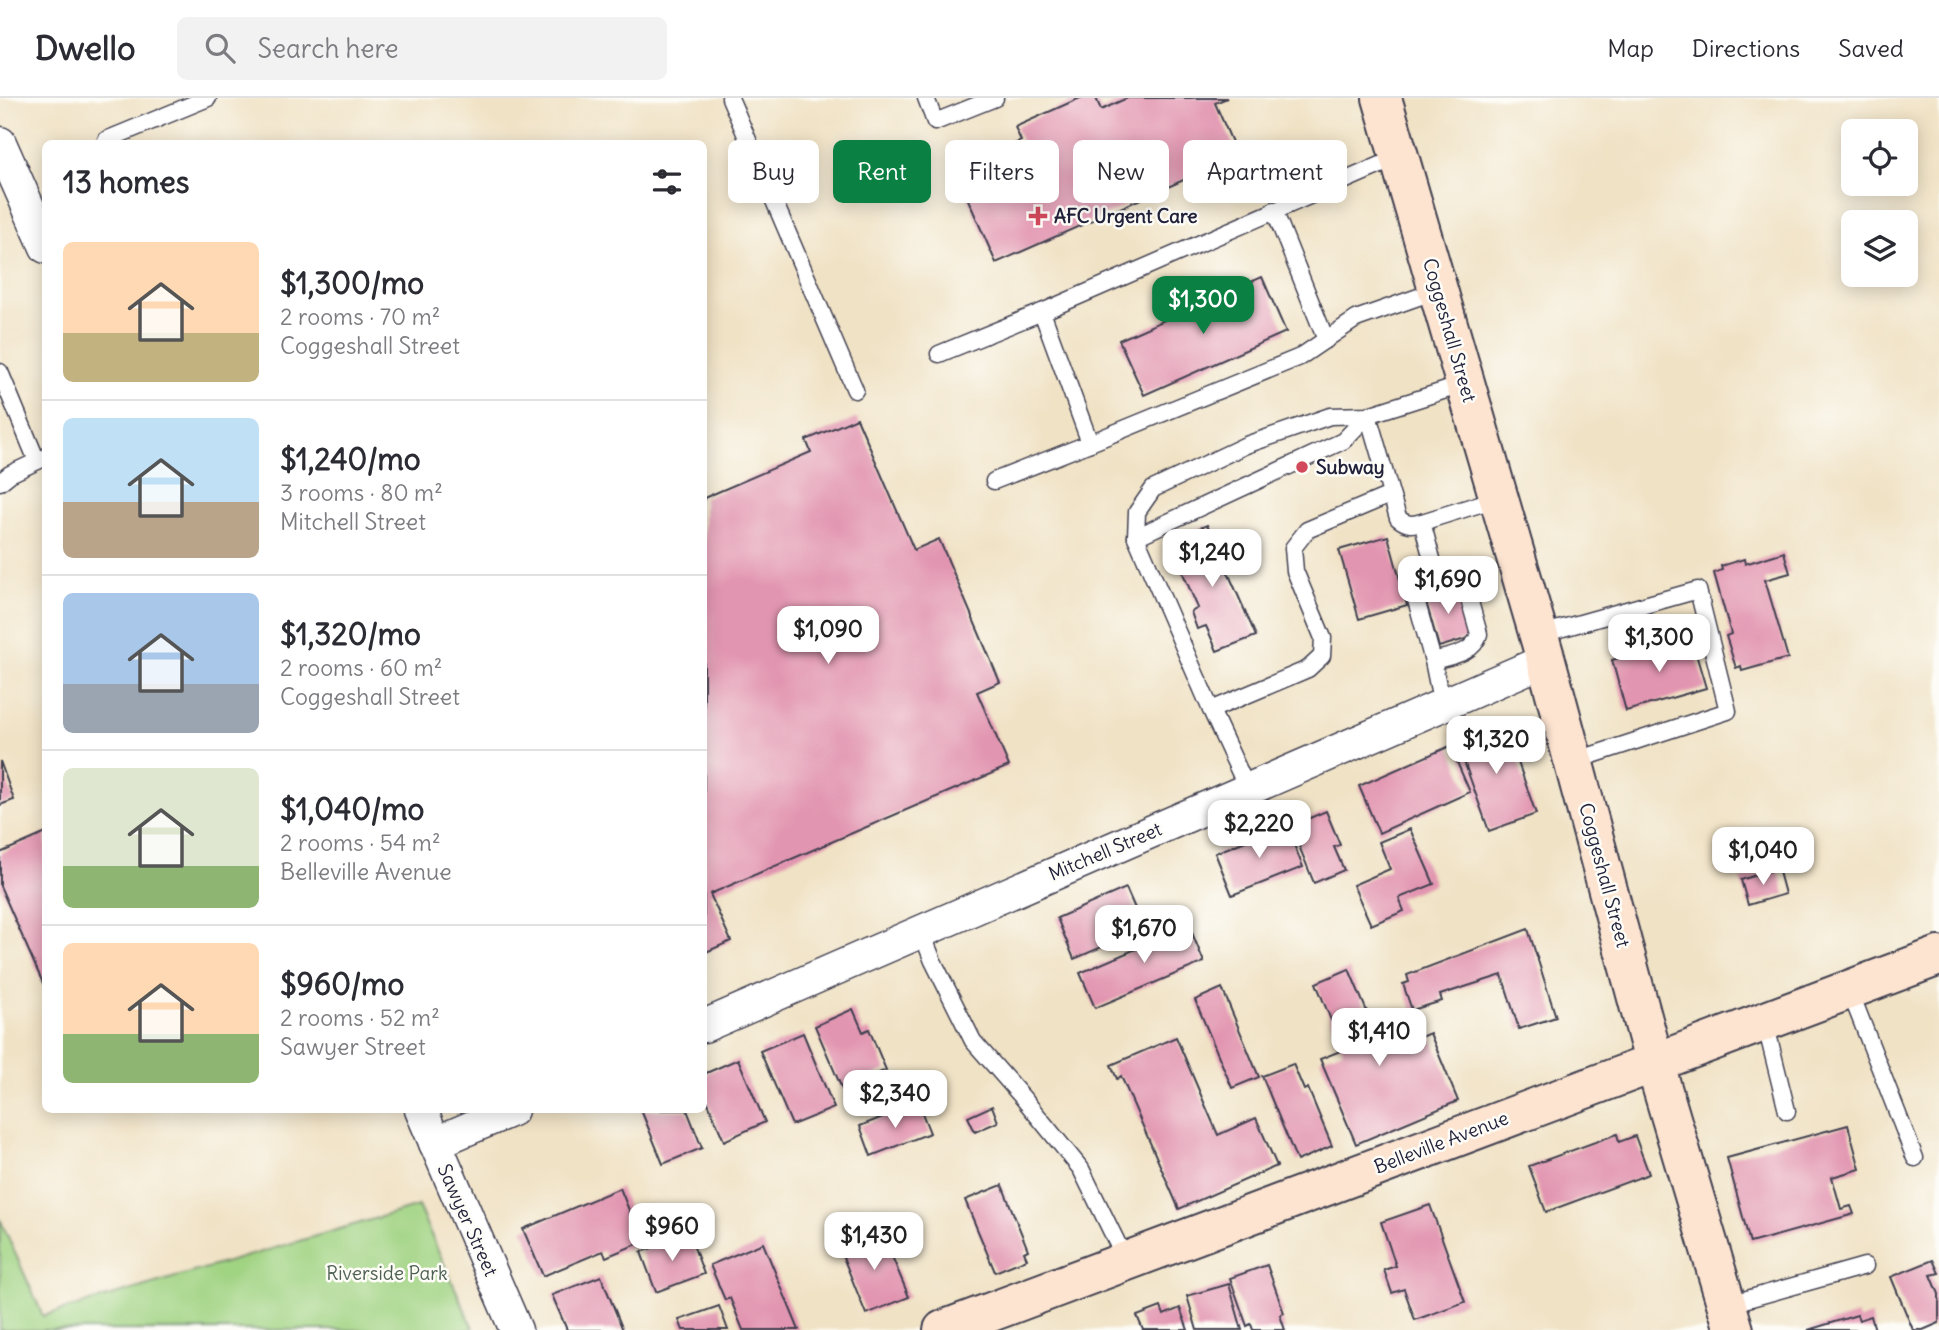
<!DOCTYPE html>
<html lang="en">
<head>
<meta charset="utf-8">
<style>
  :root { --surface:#fff; --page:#f2f2f3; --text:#2b2b33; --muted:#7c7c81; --line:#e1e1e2; --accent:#0b8043 }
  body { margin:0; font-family:Delius,sans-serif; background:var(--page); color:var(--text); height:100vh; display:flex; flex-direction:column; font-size:26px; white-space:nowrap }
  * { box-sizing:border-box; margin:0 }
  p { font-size:23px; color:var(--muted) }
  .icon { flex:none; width:38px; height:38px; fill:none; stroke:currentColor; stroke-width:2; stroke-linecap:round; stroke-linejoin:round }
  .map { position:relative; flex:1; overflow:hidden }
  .details { position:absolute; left:42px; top:42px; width:665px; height:973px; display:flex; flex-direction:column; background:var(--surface); border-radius:10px; box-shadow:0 4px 18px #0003 }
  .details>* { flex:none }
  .hud { position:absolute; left:728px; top:42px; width:665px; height:63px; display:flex; gap:14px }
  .tools { position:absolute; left:1841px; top:21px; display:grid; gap:14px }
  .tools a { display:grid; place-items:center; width:77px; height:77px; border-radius:10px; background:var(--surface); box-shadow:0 4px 18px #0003; font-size:35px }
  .price { position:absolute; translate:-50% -60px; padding:0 16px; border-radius:14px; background:#fff; color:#222; font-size:23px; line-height:46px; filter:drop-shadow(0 2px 4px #0008) }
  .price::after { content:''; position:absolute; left:50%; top:42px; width:21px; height:16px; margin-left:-10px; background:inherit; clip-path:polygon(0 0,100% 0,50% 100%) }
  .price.on { background:var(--accent); color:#fff }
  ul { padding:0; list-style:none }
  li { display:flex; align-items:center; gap:21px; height:175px; padding:0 21px }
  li+li { border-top:2px solid var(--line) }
  li span { display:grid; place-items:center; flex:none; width:196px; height:140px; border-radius:10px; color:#555 }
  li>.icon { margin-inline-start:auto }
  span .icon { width:84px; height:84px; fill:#fffc; stroke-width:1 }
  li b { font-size:30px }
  h2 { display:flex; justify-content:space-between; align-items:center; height:84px; padding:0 21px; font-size:30px }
  .tag { padding:0 24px; border-radius:10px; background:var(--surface); box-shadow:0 4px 18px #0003; font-size:24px; line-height:63px }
  .tag.on { background:var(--accent); color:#fff }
  header { display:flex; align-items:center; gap:42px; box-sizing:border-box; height:98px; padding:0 35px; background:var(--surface); border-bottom:2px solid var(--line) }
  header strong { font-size:33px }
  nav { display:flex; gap:38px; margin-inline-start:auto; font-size:24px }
  .search { width:490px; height:63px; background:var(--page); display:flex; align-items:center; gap:18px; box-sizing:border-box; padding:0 24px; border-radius:10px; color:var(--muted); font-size:26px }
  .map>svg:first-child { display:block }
  .green { fill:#a0d382; stroke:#617a5e; stroke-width:2 }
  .building { fill:#e295b0 }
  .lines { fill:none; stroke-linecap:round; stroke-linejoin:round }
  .lane-casing { stroke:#413f50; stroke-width:19 }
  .street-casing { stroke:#413f50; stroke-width:35 }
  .secondary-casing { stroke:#413f50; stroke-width:42 }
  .lane { stroke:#fff; stroke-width:16 }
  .street { stroke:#fff; stroke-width:32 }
  .secondary { stroke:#fde4d1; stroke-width:38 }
  .poi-dot { fill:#d1495b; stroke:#fdfcf7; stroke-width:2.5 }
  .labels { text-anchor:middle; stroke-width:5; stroke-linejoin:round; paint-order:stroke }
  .poi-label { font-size:19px; font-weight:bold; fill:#22223b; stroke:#fdfcf7; text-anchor:start }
  .street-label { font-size:19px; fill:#22223b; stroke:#fdfcf7 }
  .park-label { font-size:19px; fill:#4e6054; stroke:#fdfcf7 }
</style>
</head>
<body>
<header>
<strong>Dwello</strong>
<div class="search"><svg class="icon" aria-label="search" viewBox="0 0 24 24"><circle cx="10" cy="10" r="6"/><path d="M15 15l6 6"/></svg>Search here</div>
<nav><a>Map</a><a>Directions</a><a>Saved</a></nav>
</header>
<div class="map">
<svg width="1939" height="1232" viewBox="0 0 1939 1232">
  <rect width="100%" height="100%" fill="#fdfcf7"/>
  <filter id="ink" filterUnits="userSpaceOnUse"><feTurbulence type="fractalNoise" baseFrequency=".0143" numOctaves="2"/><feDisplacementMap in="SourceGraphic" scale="14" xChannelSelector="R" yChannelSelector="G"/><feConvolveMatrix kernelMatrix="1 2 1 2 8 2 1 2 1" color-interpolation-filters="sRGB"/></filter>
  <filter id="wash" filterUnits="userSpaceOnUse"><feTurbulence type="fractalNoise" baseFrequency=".00686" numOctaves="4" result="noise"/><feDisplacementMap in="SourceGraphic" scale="28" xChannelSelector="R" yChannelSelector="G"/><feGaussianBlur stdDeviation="1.57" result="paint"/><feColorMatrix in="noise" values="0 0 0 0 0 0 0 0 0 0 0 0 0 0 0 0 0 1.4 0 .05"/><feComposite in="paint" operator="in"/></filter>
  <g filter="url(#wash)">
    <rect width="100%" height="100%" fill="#f0e2c5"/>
    <path class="green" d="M418 1108 474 1232H0V1121L43 1218Z"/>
    <g id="blocks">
      <g class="building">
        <path d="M1080 0H1096L1101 12 1127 0H1227L1215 5 1238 58 996 165 955 72 1021 43 1015 29Z"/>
        <path d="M1262 179 1286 234 1144 297 1119 242Z"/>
        <path d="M857 320 914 452 939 441 1000 584 977 594 1009 668 710 796 731 843 704 855V400L811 354 806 342Z"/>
        <path d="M1207 427 1256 538 1217 553 1206 528 1197 531 1191 514 1198 510 1169 443Z"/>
        <path d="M1388 438 1407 507 1359 521 1339 452Z"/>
        <path d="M1784 454 1790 475 1765 482 1788 560 1742 573 1741 568 1736 570 1726 538 1731 536 1714 475 1722 472 1721 468 1744 461 1745 466Z"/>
        <path d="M1458 488 1472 539 1439 549 1424 497Z"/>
        <path d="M1691 539 1706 590 1626 613 1612 562Z"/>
        <path d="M1504 624 1536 716 1489 733 1456 641Z"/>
        <path d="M1450 648 1470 694 1379 735 1359 688Z"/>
        <path d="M0 663 14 702 0 707Z"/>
        <path d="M1326 713 1340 747 1334 749 1344 772 1314 785 1291 728Z"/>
        <path d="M1286 727 1303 769 1232 797 1215 755Z"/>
        <path d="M1410 731 1434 786 1399 800 1404 813 1371 827 1353 787 1390 771 1379 744Z"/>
        <path d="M46 735V892L0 788V755Z"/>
        <path d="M1778 770 1785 796 1748 807 1741 782Z"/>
        <path d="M1126 790 1144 831 1074 861 1057 820Z"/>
        <path d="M1187 823 1204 864 1095 910 1080 875 1143 848 1140 842Z"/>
        <path d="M1528 831 1556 919 1519 931 1502 877 1440 897 1442 903 1412 912 1403 886 1409 884 1407 877Z"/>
        <path d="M1349 871 1384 954 1430 935 1458 1003 1356 1046 1320 961 1343 952 1316 885Z"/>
        <path d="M1222 890 1259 979 1232 990 1195 902Z"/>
        <path d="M853 911 863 934 869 931 886 972 842 991 815 928Z"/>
        <path d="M803 935 834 1010 792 1027 760 953Z"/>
        <path d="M1176 939 1218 1037 1256 1020 1277 1068 1179 1111 1121 978 1117 981 1111 967Z"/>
        <path d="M738 961 765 1024 724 1043 704 995V976Z"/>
        <path d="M1293 966 1304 992 1308 990 1332 1048 1297 1063 1262 978Z"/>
        <path d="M918 1005 930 1035 871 1058 860 1028Z"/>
        <path d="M992 1008 998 1024 975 1034 968 1019Z"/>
        <path d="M641 1012H687L702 1050 663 1066Z"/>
        <path d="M1848 1027 1860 1071 1832 1079 1841 1111 1851 1108 1854 1116 1750 1145 1727 1060Z"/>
        <path d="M1617 1036 1619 1044 1635 1038 1649 1076 1546 1114 1529 1068Z"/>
        <path d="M1002 1087 1028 1152 1024 1154 1027 1161 995 1174 965 1102Z"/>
        <path d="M620 1090 642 1144 606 1159 603 1153 543 1178 523 1131Z"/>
        <path d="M1430 1107 1465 1204 1415 1222 1404 1191 1392 1195 1384 1172 1396 1168 1381 1124Z"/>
        <path d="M881 1132 909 1199 866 1216 839 1149Z"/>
        <path d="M689 1136 704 1176 656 1194 641 1154Z"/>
        <path d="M763 1145 799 1232H743L730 1200 725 1202 710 1167Z"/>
        <path d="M1933 1162 1939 1175 1931 1177 1939 1196V1225L1923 1232H1913L1891 1179Z"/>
        <path d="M1267 1167 1284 1215 1280 1217 1285 1232H1253L1251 1226 1247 1228 1230 1180Z"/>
        <path d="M601 1178 623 1232H567L552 1197Z"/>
        <path d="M1229 1186 1242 1232H1197L1187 1198Z"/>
        <path d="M719 1208 728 1232H683L679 1222Z"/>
        <path d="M1161 1209 1164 1217 1180 1210 1188 1232H1143L1137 1218Z"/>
        <path d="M1857 1217 1859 1222 1871 1218 1875 1232H1808Z"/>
      </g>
    </g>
  </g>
  <g filter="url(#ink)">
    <use href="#blocks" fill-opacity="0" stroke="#413f50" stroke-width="2"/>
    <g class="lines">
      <g class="lane-casing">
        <g id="lane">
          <path d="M730 0 855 292"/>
          <path d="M926 0 935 24 995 0"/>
          <path d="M108 46 106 42 208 0"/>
          <path d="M1399 59 1042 214 1090 345 1300 259 1356 221 1438 192"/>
          <path d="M1274 112 1326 242"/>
          <path d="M939 256 1042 214"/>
          <path d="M0 274 37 363"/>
          <path d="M1368 317 1398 420C1406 427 1412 427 1422 424L1499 400"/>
          <path d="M994 383 1090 345"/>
          <path d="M0 384 10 376 46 359"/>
          <path d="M1422 424 1436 476"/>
          <path d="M1136 439 1343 343 1368 317"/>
          <path d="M1538 537 1698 492 1728 613 1574 663"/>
          <path d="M1433 563C1450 558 1474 556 1479 536L1463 479 1436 476 1415 498 1433 563 1442 607"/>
          <path d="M1211 612 1136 439 1137 414 1153 391 1246 347 1330 318 1368 317 1465 286"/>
          <path d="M1248 692 1211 612 1308 571 1322 558 1323 540 1295 473 1293 450 1307 432 1390 397"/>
          <path d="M921 833 933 863 973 943 1023 1000 1081 1071 1126 1163"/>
          <path d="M1849 891 1915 1060"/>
          <path d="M1765 924 1787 1013"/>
          <path d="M1726 1207 1865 1168"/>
        </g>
      </g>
      <g class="street-casing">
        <g id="street">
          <path d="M0 45 46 149"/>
          <path d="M704 928 1546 562"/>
          <path d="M421 1012 516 1232"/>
          <path d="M435 1045 512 1012"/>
        </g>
      </g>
      <g class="secondary-casing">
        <g id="secondary">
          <path d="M1382 0 1546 562 1654 963 1734 1232"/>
          <path d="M943 1232 1939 858"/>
        </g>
      </g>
      <use href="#lane" class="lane"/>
      <use href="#street" class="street"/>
      <use href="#secondary" class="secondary"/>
    </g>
  </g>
  <g class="poi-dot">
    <path d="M1034.5 107.5h7v7h7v7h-7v7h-7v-7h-7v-7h7z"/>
    <circle cx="1302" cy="369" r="7"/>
  </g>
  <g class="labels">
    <g class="poi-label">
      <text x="1054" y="125">AFC Urgent Care</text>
      <text x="1316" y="376">Subway</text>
    </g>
    <g class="street-label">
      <text transform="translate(1450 232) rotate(74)" y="7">Coggeshall Street</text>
      <text transform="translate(1105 753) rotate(-23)" y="7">Mitchell Street</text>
      <text transform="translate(1605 777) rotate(75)" y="7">Coggeshall Street</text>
      <text transform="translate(1441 1044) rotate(-21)" y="7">Belleville Avenue</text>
      <text transform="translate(468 1122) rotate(66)" y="7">Sawyer Street</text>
    </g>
    <g class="park-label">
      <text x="387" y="1182">Riverside Park</text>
    </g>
  </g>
</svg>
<div class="tools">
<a><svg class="icon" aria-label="locate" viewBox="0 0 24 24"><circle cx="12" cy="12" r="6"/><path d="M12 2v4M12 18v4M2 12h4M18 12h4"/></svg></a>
<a><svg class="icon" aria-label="layers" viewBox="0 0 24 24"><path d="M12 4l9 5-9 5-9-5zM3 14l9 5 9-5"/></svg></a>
</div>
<b class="price on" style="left:1203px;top:238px">$1,300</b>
<b class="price" style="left:1212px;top:491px">$1,240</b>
<b class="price" style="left:1448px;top:518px">$1,690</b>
<b class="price" style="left:828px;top:568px">$1,090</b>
<b class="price" style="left:1659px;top:576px">$1,300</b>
<b class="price" style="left:1496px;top:678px">$1,320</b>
<b class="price" style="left:1259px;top:762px">$2,220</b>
<b class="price" style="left:1763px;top:789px">$1,040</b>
<b class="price" style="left:1144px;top:867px">$1,670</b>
<b class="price" style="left:1379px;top:970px">$1,410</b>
<b class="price" style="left:895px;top:1032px">$2,340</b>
<b class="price" style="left:672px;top:1165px">$960</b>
<b class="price" style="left:874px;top:1174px">$1,430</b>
<div class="hud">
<a class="tag">Buy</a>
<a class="tag on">Rent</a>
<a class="tag">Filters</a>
<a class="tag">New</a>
<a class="tag">Apartment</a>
</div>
<section class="details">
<h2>13 homes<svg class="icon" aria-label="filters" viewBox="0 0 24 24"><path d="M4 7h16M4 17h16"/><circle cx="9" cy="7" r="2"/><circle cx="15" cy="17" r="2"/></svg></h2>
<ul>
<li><span style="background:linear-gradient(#ffd9b3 65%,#c2b280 0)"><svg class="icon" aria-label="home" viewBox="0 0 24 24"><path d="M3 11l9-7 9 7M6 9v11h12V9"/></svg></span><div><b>$1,300/mo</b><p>2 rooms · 70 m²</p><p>Coggeshall Street</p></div></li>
<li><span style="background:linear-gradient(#bfe0f5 60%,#b9a48a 0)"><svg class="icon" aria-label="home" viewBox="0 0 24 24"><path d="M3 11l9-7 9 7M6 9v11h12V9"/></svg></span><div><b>$1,240/mo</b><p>3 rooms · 80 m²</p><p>Mitchell Street</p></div></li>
<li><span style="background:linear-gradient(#a9c7e8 65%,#9aa5b1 0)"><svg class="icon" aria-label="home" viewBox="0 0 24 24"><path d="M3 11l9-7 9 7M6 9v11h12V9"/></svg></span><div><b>$1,320/mo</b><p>2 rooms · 60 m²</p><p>Coggeshall Street</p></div></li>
<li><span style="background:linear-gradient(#dfe7d0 70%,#8fb573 0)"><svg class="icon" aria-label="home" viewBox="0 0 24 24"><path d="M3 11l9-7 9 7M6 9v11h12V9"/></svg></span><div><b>$1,040/mo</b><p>2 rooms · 54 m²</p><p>Belleville Avenue</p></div></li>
<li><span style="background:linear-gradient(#ffd9b3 65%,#8fb573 0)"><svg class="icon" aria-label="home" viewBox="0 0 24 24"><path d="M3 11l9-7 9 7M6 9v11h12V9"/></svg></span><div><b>$960/mo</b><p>2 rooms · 52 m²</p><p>Sawyer Street</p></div></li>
</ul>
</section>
</div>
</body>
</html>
